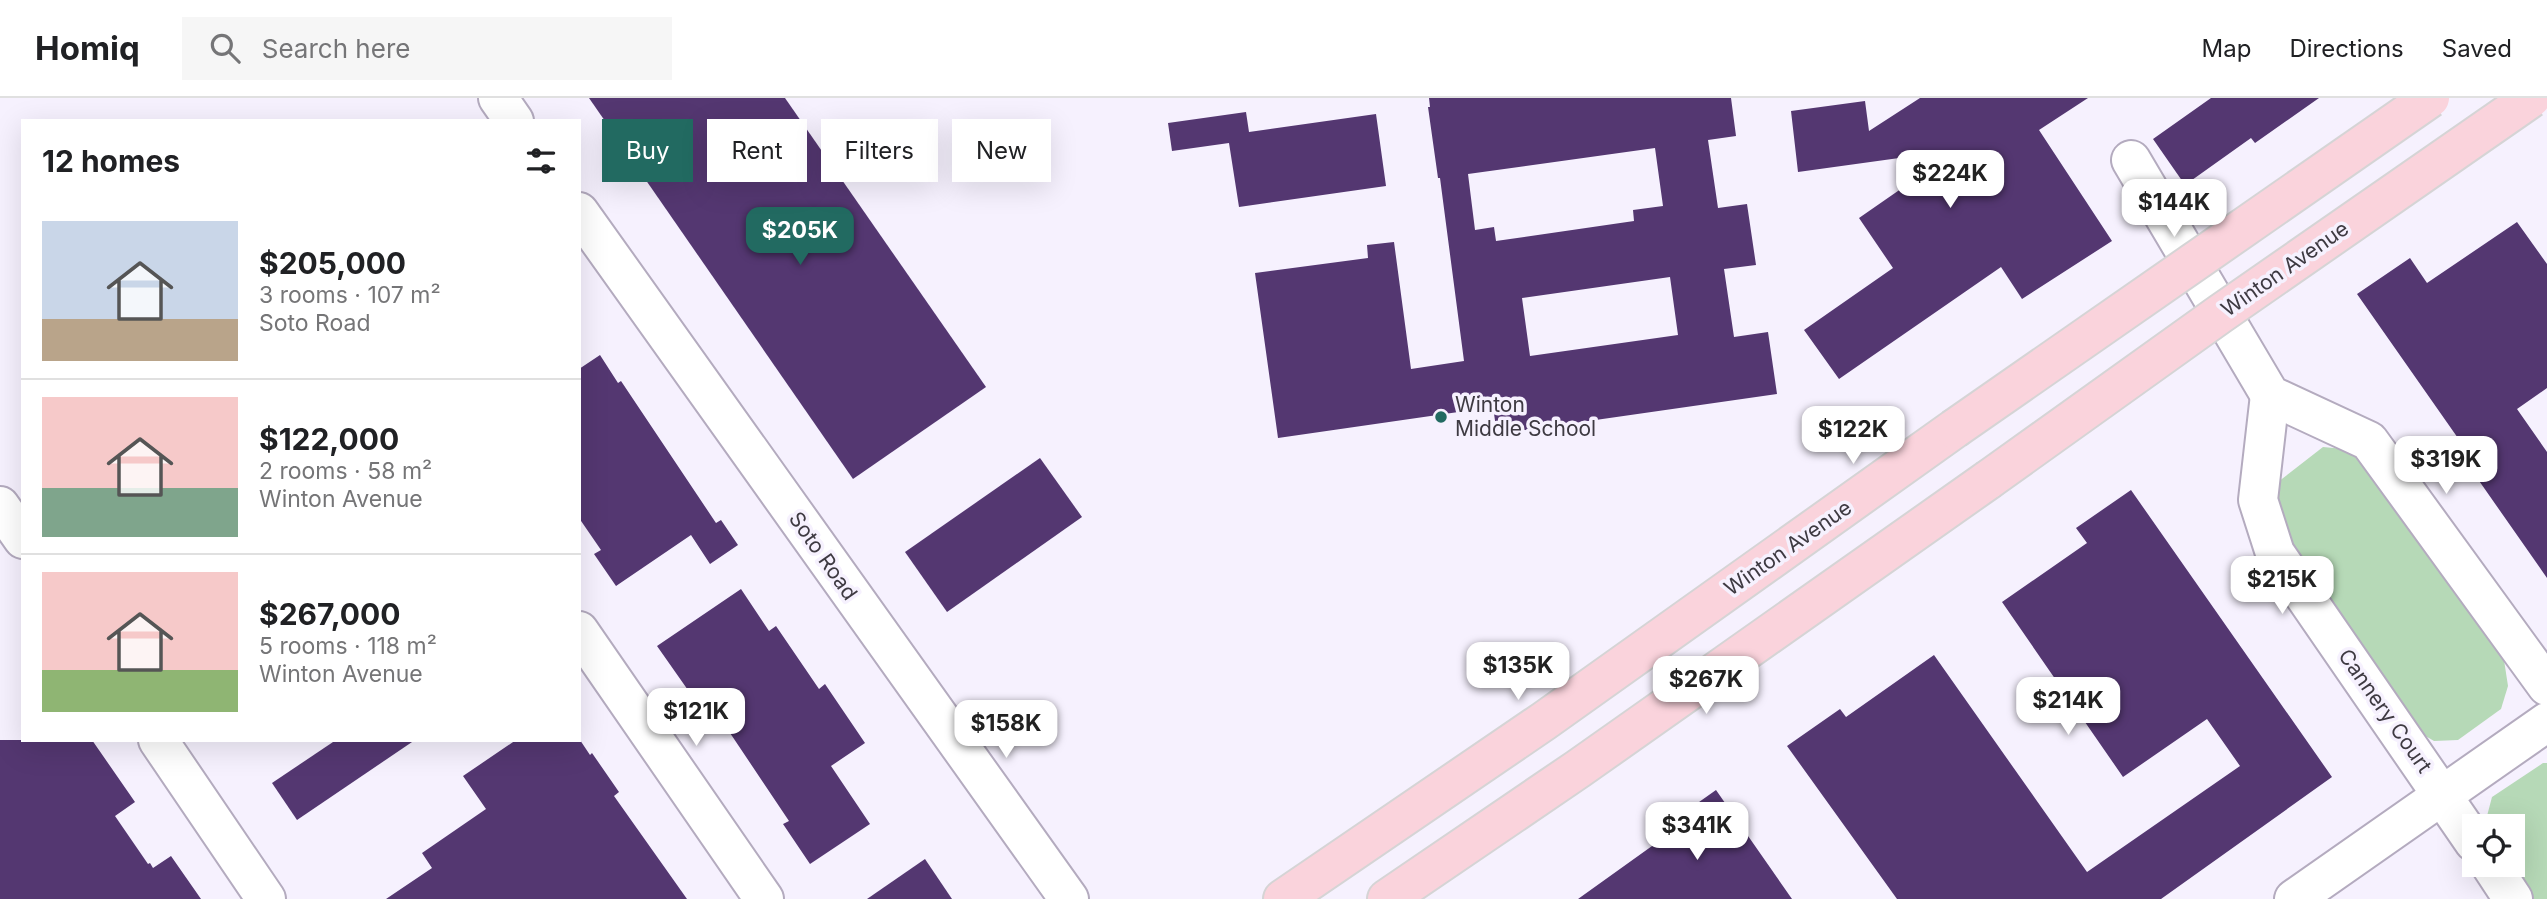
<!DOCTYPE html>
<html lang="en">
<head>
<meta charset="utf-8">
<style>
  :root { --surface:#fff; --page:#f6f6f6; --text:#202124; --muted:#757577; --line:#e0e0e0; --accent:#226a61 }
  body { margin:0; font-family:Inter,sans-serif; background:var(--page); color:var(--text); height:100vh; display:flex; flex-direction:column; font-size:26px; white-space:nowrap }
  * { box-sizing:border-box; margin:0 }
  p { font-size:23px; color:var(--muted) }
  .icon { flex:none; width:38px; height:38px; fill:none; stroke:currentColor; stroke-width:2; stroke-linecap:round; stroke-linejoin:round }
  .map { position:relative; flex:1; overflow:hidden }
  .details { position:absolute; left:21px; top:21px; width:560px; height:623px; display:flex; flex-direction:column; background:var(--surface); border-radius:0px; box-shadow:0 7px 28px #0002 }
  .details>* { flex:none }
  .guide { position:absolute; left:602px; top:21px; width:665px; height:63px; display:flex; gap:14px }
  .fabs { position:absolute; left:2462px; top:716px; display:grid; gap:14px }
  .fabs a { display:grid; place-items:center; width:63px; height:63px; border-radius:0px; background:var(--surface); box-shadow:0 7px 28px #0002; font-size:35px }
  .price { position:absolute; translate:-50% -60px; padding:0 16px; border-radius:14px; background:#fff; color:#222; font-size:23px; line-height:46px; filter:drop-shadow(0 2px 4px #0008) }
  .price::after { content:''; position:absolute; left:50%; top:42px; width:21px; height:16px; margin-left:-10px; background:inherit; clip-path:polygon(0 0,100% 0,50% 100%) }
  .price.active { background:var(--accent); color:#fff }
  ul { padding:0; list-style:none }
  li { display:flex; align-items:center; gap:21px; height:175px; padding:0 21px }
  li+li { border-top:2px solid var(--line) }
  li span { display:grid; place-items:center; flex:none; width:196px; height:140px; border-radius:0px; color:#555 }
  li>.icon { margin-inline-start:auto }
  span .icon { width:84px; height:84px; fill:#fffc; stroke-width:1 }
  li b { font-size:30px }
  h2 { display:flex; justify-content:space-between; align-items:center; height:84px; padding:0 21px; font-size:30px }
  .pill { padding:0 24px; border-radius:0px; background:var(--surface); box-shadow:0 7px 28px #0002; font-size:24px; line-height:63px }
  .pill.active { background:var(--accent); color:#fff }
  header { display:flex; align-items:center; gap:42px; box-sizing:border-box; height:98px; padding:0 35px; background:var(--surface); border-bottom:2px solid var(--line) }
  header strong { font-size:33px }
  nav { display:flex; gap:38px; margin-inline-start:auto; font-size:24px }
  .search { width:490px; height:63px; background:var(--page); display:flex; align-items:center; gap:18px; box-sizing:border-box; padding:0 24px; border-radius:0px; color:var(--muted); font-size:26px }
  .map>svg:first-child { display:block }
  .green { fill:#b6d9b7 }
  .building { fill:#543771; fill-rule:evenodd }
  .lines { fill:none; stroke-linecap:round; stroke-linejoin:round }
  .minor-casing { stroke:#b4abbf; stroke-width:42 }
  .major-casing { stroke:#d5d4d5; stroke-width:42 }
  .minor { stroke:#fff; stroke-width:38 }
  .major { stroke:#fad3dc; stroke-width:38 }
  .major-bridge-casing { stroke:#d5d4d5; stroke-width:42; stroke-linecap:butt }
  .major-bridge { stroke:#fad3dc; stroke-width:38 }
  .poi-dot { fill:#226a61; stroke:#f6f1fe; stroke-width:2.5 }
  .labels { text-anchor:middle; stroke-width:7; stroke-linejoin:round; paint-order:stroke }
  .street-label { font-size:21px; fill:#3e3a42; stroke:#f6f1fe }
  .poi-label { font-size:21px; fill:#3e3a42; stroke:#f6f1fe; text-anchor:start }
</style>
</head>
<body>
<header>
<strong>Homiq</strong>
<div class="search"><svg class="icon" aria-label="search" viewBox="0 0 24 24"><circle cx="10" cy="10" r="6"/><path d="M15 15l6 6"/></svg>Search here</div>
<nav><a>Map</a><a>Directions</a><a>Saved</a></nav>
</header>
<div class="map">
<svg width="2547" height="801" viewBox="0 0 2547 801">
  <rect width="100%" height="100%" fill="#f6f1fe"/>
  <g class="green">
    <path d="M2323 349 2344 351 2363 358 2504 562 2508 588 2501 611 2458 642 2434 643 2417 633 2273 422 2278 384Z"/>
    <path d="M2543 665H2547V801H2534L2510 767 2513 766V728H2489L2487 718 2492 699Z"/>
  </g>
  <g class="building">
    <path d="M589 0H785L986 289 853 381Z"/>
    <path d="M1429 0H1731L1736 38 1708 42 1718 110 1747 106 1756 167 1724 171 1734 239 1768 234 1777 296 1497 336 1493 309 1278 340 1255 175 1368 160 1367 147 1394 144 1411 271 1464 263 1440 80H1438L1428 9H1430ZM1655 50 1663 108 1633 112 1634 123 1496 143 1494 129 1475 132 1468 76ZM1670 179 1678 237 1530 258 1522 200Z"/>
    <path d="M1920 0H2088L2039 32 2112 143 2022 201 2001 169 1839 281 1804 232 1893 170 1859 120 1957 52 1798 74 1791 13 1865 3 1869 33Z"/>
    <path d="M2211 0H2319L2255 45 2251 40 2185 87 2153 41Z"/>
    <path d="M1246 14 1249 34 1376 16 1386 88 1239 109 1229 45 1172 53 1168 25Z"/>
    <path d="M2517 124 2547 166V290L2517 311 2547 354V480L2468 367 2474 363 2357 196 2410 160 2427 185Z"/>
    <path d="M600 257 618 285 621 283 716 425 721 422 738 447 710 466 691 437 616 488 594 456 601 452 579 420V271Z"/>
    <path d="M1040 360 1082 419 947 514 905 454Z"/>
    <path d="M2131 392 2332 679 2161 801H1897L1787 648 1840 611 1846 619 1934 557 2087 774 2240 668 2207 621 2123 679 2002 504 2087 445 2076 430Z"/>
    <path d="M741 491 769 533 776 528 819 591 825 586 865 645 831 668 870 726 810 766 783 726 789 723 724 626 716 632 657 548Z"/>
    <path d="M0 642H92L135 704 115 718 148 766 150 765 153 770 171 758 201 801H0Z"/>
    <path d="M336 642H415L297 722 272 685Z"/>
    <path d="M516 642H580L590 657 592 655 619 694 614 698 687 801H386L432 770 422 755 486 711 463 678Z"/>
    <path d="M1716 692 1792 801H1578L1666 738 1661 731Z"/>
    <path d="M925 761 952 801H867Z"/>
  </g>
  <g class="lines">
    <g class="minor-casing">
      <g id="minor">
        <path d="M498 0 514 23"/>
        <path d="M2131 62 2270 297 2369 343 2547 588"/>
        <path d="M579 114 1069 801"/>
        <path d="M2270 297 2258 402 2275 455 2474 744"/>
        <path d="M0 408 23 441"/>
        <path d="M579 533 764 801"/>
        <path d="M158 642 266 801"/>
        <path d="M2490 766 2513 801"/>
        <path d="M2294 801 2547 624"/>
      </g>
    </g>
    <g class="major-casing">
      <g id="major">
        <path d="M1283 801 1544 623 1954 331"/>
        <path d="M1387 801 1578 671 1988 382"/>
      </g>
    </g>
    <use href="#minor" class="minor"/>
    <use href="#major" class="major"/>
    <g class="major-bridge-casing">
      <g id="major-bridge">
        <path d="M1954 331 2430 0"/>
        <path d="M1988 382 2220 216 2531 0"/>
      </g>
    </g>
    <use href="#major-bridge" class="major-bridge"/>
  </g>
  <circle class="poi-dot" cx="1441" cy="319" r="7"/>
  <g class="labels">
    <g class="street-label">
      <text transform="translate(2285 171) rotate(-35)" y="7">Winton Avenue</text>
      <text transform="translate(1788 450) rotate(-35)" y="7">Winton Avenue</text>
      <text transform="translate(823 458) rotate(55)" y="7">Soto Road</text>
      <text transform="translate(2385 613) rotate(55)" y="7">Cannery Court</text>
    </g>
    <g class="poi-label">
      <text x="1455" y="314">Winton<tspan x="1455" dy="24">Middle School</tspan></text>
    </g>
  </g>
</svg>
<div class="fabs">
<a><svg class="icon" aria-label="locate" viewBox="0 0 24 24"><circle cx="12" cy="12" r="6"/><path d="M12 2v4M12 18v4M2 12h4M18 12h4"/></svg></a>
</div>
<b class="price" style="left:1950px;top:112px">$224K</b>
<b class="price" style="left:2174px;top:141px">$144K</b>
<b class="price active" style="left:800px;top:169px">$205K</b>
<b class="price" style="left:1853px;top:368px">$122K</b>
<b class="price" style="left:2446px;top:398px">$319K</b>
<b class="price" style="left:2282px;top:518px">$215K</b>
<b class="price" style="left:1518px;top:604px">$135K</b>
<b class="price" style="left:1706px;top:618px">$267K</b>
<b class="price" style="left:2068px;top:639px">$214K</b>
<b class="price" style="left:696px;top:650px">$121K</b>
<b class="price" style="left:1006px;top:662px">$158K</b>
<b class="price" style="left:1697px;top:764px">$341K</b>
<div class="guide">
<a class="pill active">Buy</a>
<a class="pill">Rent</a>
<a class="pill">Filters</a>
<a class="pill">New</a>
</div>
<section class="details">
<h2>12 homes<svg class="icon" aria-label="filters" viewBox="0 0 24 24"><path d="M4 7h16M4 17h16"/><circle cx="9" cy="7" r="2"/><circle cx="15" cy="17" r="2"/></svg></h2>
<ul>
<li><span style="background:linear-gradient(#c9d6e8 70%,#b9a48a 0)"><svg class="icon" aria-label="home" viewBox="0 0 24 24"><path d="M3 11l9-7 9 7M6 9v11h12V9"/></svg></span><div><b>$205,000</b><p>3 rooms · 107 m²</p><p>Soto Road</p></div></li>
<li><span style="background:linear-gradient(#f6c9c9 65%,#7fa58c 0)"><svg class="icon" aria-label="home" viewBox="0 0 24 24"><path d="M3 11l9-7 9 7M6 9v11h12V9"/></svg></span><div><b>$122,000</b><p>2 rooms · 58 m²</p><p>Winton Avenue</p></div></li>
<li><span style="background:linear-gradient(#f6c9c9 70%,#8fb573 0)"><svg class="icon" aria-label="home" viewBox="0 0 24 24"><path d="M3 11l9-7 9 7M6 9v11h12V9"/></svg></span><div><b>$267,000</b><p>5 rooms · 118 m²</p><p>Winton Avenue</p></div></li>
</ul>
</section>
</div>
</body>
</html>
